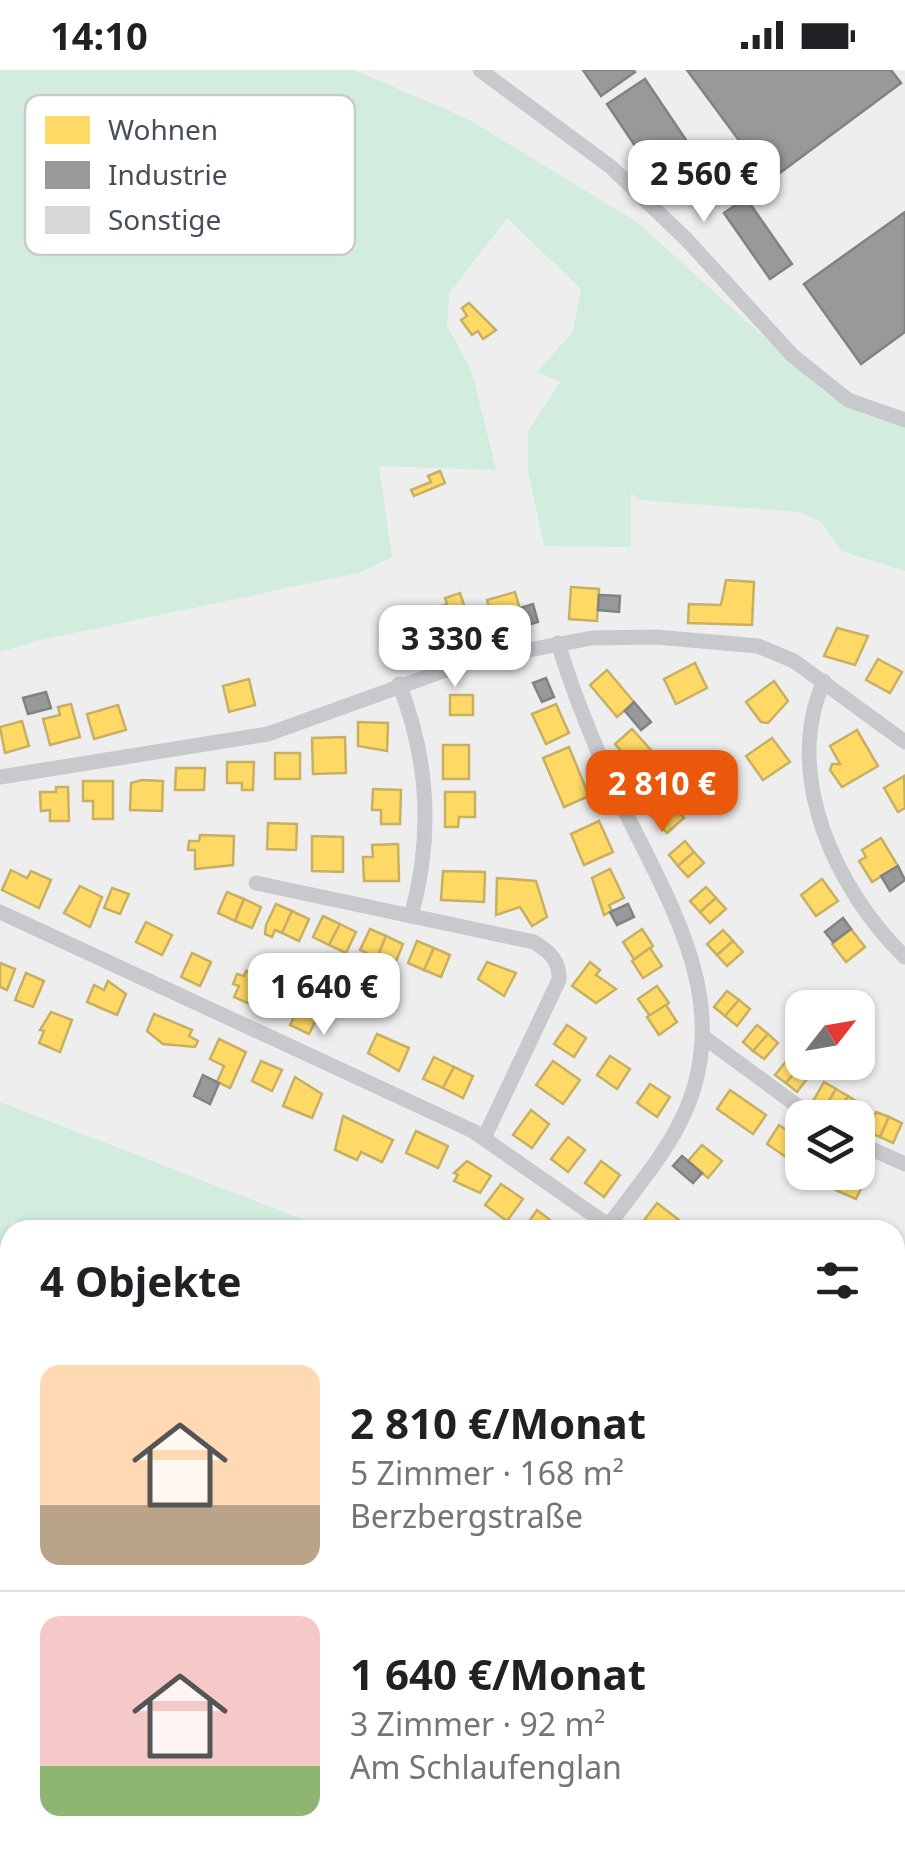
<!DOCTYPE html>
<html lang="de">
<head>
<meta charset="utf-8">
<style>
  :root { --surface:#fff; --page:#f6f6f6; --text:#202124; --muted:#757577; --line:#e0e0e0; --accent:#ea580c }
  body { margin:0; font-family:"Noto Sans",sans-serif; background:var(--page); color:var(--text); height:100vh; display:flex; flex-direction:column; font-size:38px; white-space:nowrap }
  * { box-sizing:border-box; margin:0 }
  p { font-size:32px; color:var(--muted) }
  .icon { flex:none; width:55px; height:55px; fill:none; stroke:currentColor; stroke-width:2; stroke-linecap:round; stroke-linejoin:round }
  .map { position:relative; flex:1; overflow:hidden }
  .drawer { position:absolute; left:0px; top:1150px; width:905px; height:640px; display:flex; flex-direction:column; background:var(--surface); border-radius:30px 30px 0 0; box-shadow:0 2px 8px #0004 }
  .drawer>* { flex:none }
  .needle { width:65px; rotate:59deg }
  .controls { position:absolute; left:785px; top:920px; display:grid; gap:20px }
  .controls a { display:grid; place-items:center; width:90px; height:90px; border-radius:20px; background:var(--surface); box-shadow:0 2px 8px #0004; font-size:50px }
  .price { position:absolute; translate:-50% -85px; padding:0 22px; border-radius:20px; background:#fff; color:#222; font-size:32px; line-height:65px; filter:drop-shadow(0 2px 5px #0008) }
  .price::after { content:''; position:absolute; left:50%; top:60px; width:30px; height:22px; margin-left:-15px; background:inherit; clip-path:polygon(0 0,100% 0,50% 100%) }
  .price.selected { background:var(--accent); color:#fff }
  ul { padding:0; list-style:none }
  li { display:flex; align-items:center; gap:30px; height:250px; padding:0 40px }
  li+li { border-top:2px solid var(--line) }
  li span { display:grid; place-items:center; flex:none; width:280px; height:200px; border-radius:20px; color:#555 }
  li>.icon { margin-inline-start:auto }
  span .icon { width:120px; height:120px; fill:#fffc; stroke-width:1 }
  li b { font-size:42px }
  h2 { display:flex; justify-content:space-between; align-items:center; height:120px; padding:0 40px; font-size:42px }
  .status { display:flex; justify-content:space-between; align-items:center; height:70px; padding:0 50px; background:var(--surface); direction:ltr }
  .status svg { height:28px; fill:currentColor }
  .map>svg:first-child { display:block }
  .green { fill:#d2edde }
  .homes { fill:#ffd966; stroke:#c8b062; stroke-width:2.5 }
  .industry { fill:#999; stroke:#808386; stroke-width:2.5 }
  .building { fill:#d7d7d8; stroke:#dfe0e1; stroke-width:2.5 }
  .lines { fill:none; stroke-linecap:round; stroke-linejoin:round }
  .street { stroke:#c8c9cc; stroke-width:15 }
  .key { fill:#fff; stroke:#c8cacd; stroke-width:2.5 }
  .key-label { font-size:28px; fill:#464f59 }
</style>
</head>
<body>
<div class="status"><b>14:10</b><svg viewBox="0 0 49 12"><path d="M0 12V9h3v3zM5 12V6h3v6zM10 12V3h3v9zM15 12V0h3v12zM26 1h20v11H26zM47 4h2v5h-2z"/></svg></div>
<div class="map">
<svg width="905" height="1790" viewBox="0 0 905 1790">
  <rect width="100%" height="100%" fill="#eee"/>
  <g class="green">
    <path d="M0 0H354L466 48 637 152 830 327 867 346 905 354V501L841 481 821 452 800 442 639 430 631 423V477L544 476 528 401V361L561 311 536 303 573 261 581 219 507 148 449 224 447 255 472 302 496 400 379 396 392 487 359 503 36 571 0 582Z"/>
    <path d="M0 1032 330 1160H44L12 1150 0 1177Z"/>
    <path d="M0 1284 10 1296V1516H0Z"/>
    <path d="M895 1450 905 1452V1790H429L431 1780H895Z"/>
  </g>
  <g class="homes">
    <path d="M469 233 496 260 483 269 478 261 472 265 461 250 467 246 462 238Z"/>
    <path d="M440 401 445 413 414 426 411 420 431 412 428 406Z"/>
    <path d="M726 510 754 512 752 555 688 553 689 534 721 535Z"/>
    <path d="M571 517 599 519 597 551 569 549Z"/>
    <path d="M515 522 525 556 495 558 487 530Z"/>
    <path d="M460 523 472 559 448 567 438 537 447 534 445 528Z"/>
    <path d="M837 558 868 566 855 595 824 586Z"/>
    <path d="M878 589 902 602 890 623 866 610Z"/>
    <path d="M695 593 707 618 676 634 664 609Z"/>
    <path d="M607 600 634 632 617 647 590 615Z"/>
    <path d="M249 609 255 635 229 642 223 616Z"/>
    <path d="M774 611 788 631 768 653 761 652 746 632Z"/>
    <rect x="450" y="625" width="23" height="20"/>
    <path d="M71 634 80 667 50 675 43 649 60 645 58 637Z"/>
    <path d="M556 634 569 663 546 674 532 644Z"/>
    <path d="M118 635 126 660 94 669 87 644Z"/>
    <path d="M22 651 29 676 5 683 0 657Z"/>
    <path d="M358 652 388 653 387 681 358 676Z"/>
    <path d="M632 659 660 690 643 705 615 674Z"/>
    <path d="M857 660 878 696 842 717 830 700 832 694H840L830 676Z"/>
    <path d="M345 667 346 703 313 704 312 668Z"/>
    <path d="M772 668 790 692 763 710 746 686Z"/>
    <rect x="443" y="675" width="26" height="34"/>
    <path d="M569 677 589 726 564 737 543 688Z"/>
    <rect x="275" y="683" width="25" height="26"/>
    <path d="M227 692H254L253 720H242V713H227Z"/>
    <path d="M176 698H205L204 720H175Z"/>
    <path d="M904 706 905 738 898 742 884 718Z"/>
    <path d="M142 710 163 711 162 741 130 740 131 713Z"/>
    <path d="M83 711H113V749H93V731H83Z"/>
    <path d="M56 717H68L69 751H50V740L41 741 40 722H56Z"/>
    <path d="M656 717 684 748 667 763 639 732Z"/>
    <path d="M373 719 401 720 400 754H381V740H372Z"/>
    <path d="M445 722H475V747H459L458 757H445Z"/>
    <path d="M599 751 613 782 584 795 571 764Z"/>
    <path d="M268 753 297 754 296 780 267 779Z"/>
    <path d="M200 765 234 766 233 795 195 799V780H188L189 771H199Z"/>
    <path d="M312 766 343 767V802L312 801Z"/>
    <path d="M881 768 898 796 872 812 859 791 866 787 862 780Z"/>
    <path d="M685 771 694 782 678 796 669 785Z"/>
    <path d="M398 774 399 811H364L363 787H373L372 775Z"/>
    <path d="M694 782 704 793 688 807 678 796Z"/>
    <path d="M610 799 624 828 609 835 612 841 604 845 592 808Z"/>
    <path d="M11 800 27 808 31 801 51 810 39 838 2 820Z"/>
    <path d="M443 801 485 802 484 832 441 830Z"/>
    <path d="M497 808 536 811 547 847 532 856 520 837 496 845Z"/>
    <path d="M822 809 838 831 816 846 801 825Z"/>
    <path d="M80 816 102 827 90 857 64 843Z"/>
    <path d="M706 817 716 828 700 842 690 831Z"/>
    <path d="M112 818 129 824 120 844 104 838Z"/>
    <path d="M227 822 244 829 235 851 218 843Z"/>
    <path d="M716 828 726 839 710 853 700 842Z"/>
    <path d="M244 829 261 837 252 858 235 851Z"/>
    <path d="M276 834 292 841 282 863 275 860 272 867 265 864 266 855Z"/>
    <path d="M292 841 309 849 299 871 282 863Z"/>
    <path d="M323 846 340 854 329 875 313 867Z"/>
    <path d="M146 852 172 865 162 885 136 872Z"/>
    <path d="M340 854 356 862 346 883 329 875Z"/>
    <path d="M370 859 386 866 377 888 360 880Z"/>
    <path d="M642 859 653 876 634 889 623 872Z"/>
    <path d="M851 859 865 877 846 892 832 874Z"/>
    <path d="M723 860 733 871 717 885 707 874Z"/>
    <path d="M386 866 403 874 394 896 377 888Z"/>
    <path d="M417 871 434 878 424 900 408 893Z"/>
    <path d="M733 871 743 882 727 896 717 885Z"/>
    <path d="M434 878 450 885 441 907 424 900Z"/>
    <path d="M650 878 662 896 643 908 632 891Z"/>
    <path d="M192 883 211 892 200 916 181 907Z"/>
    <path d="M487 892 516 903 504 926 478 909Z"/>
    <path d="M590 892 600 900 596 905 616 919 596 933 572 916Z"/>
    <path d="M0 893 15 899 7 920 0 917Z"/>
    <path d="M246 901 268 911 257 937 234 927 239 916 233 914 237 904 244 906Z"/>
    <path d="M26 903 44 911 33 937 15 930Z"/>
    <path d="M108 911 126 924 117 945 87 932 94 915 104 920Z"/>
    <path d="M657 916 669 933 650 946 638 929Z"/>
    <path d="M727 921 739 930 725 946 714 937Z"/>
    <path d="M739 930 750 939 737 956 725 946Z"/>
    <path d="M302 931 319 944 309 964 290 955Z"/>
    <path d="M666 935 677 952 659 965 647 947Z"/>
    <path d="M51 942 72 950 60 982 39 973 44 961 40 960Z"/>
    <path d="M154 944 192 960 189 966 198 971 195 977 163 974 147 961Z"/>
    <path d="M567 955 586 968 574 987 554 974Z"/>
    <path d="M757 955 768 964 753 981 743 972Z"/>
    <path d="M377 964 409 978 399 1001 368 983Z"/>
    <path d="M768 964 778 973 764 989 753 981Z"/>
    <path d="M219 969 246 982 230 1018 217 1012 224 996 210 989Z"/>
    <path d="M610 986 630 999 617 1019 597 1005Z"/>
    <path d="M434 987 454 997 443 1018 423 1009Z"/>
    <path d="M788 989 799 997 786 1013 775 1005Z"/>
    <path d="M261 991 282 1000 272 1021 252 1011Z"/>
    <path d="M553 991 580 1010 563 1034 536 1015Z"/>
    <path d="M454 997 473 1006 463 1028 443 1018Z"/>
    <path d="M799 997 810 1005 797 1022 786 1013Z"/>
    <path d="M295 1007 322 1024 312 1048 283 1036Z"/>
    <path d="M824 1012 836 1019 825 1037 813 1031Z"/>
    <path d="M650 1014 670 1027 657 1047 637 1033Z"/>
    <path d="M836 1019 848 1026 837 1044 825 1037Z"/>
    <path d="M730 1020 766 1045 753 1064 717 1039Z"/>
    <path d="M848 1026 859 1033 850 1048H842L837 1044Z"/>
    <path d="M531 1040 549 1054 532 1078 513 1065Z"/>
    <path d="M876 1042 889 1047 880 1067 868 1062Z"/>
    <path d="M343 1046 393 1070 382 1092 361 1082 357 1090 335 1080Z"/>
    <path d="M889 1047 902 1053 893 1073 880 1067Z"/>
    <path d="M779 1055 802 1071V1098L767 1074Z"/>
    <path d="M416 1061 448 1076 438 1098 406 1083Z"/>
    <path d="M568 1067 585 1080 568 1102 551 1089Z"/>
    <path d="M702 1075 722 1091 708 1108 688 1091Z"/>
    <path d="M467 1091 491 1106 480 1123 454 1111 458 1105 454 1103Z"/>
    <path d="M601 1091 620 1105 604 1127 585 1113Z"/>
    <path d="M858 1101 867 1106 856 1129 838 1121 846 1102Z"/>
    <path d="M824 1102H846L838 1121 819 1112Z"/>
    <path d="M501 1114 523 1129 507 1151 485 1135Z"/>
    <path d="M657 1133 679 1150 671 1160H652L642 1153Z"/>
    <path d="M537 1140 563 1160H523Z"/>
    <path d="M895 1229 905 1232 898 1272 895 1271Z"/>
  </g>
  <g class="industry">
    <path d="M583 0H633L635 2 601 26Z"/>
    <path d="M687 0H891L901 13 769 111Z"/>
    <path d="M645 9 694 82 656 107 607 34Z"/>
    <path d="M746 128 792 194 770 209 724 143Z"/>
    <path d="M905 142V262L861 294 804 214Z"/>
    <path d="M599 525 620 526 619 542 598 540Z"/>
    <path d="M533 534 538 552 525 556 520 538Z"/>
    <path d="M546 608 554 627 542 632 533 613Z"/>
    <path d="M46 622 51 638 28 644 23 628Z"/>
    <path d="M634 632 651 652 641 660 625 641Z"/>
    <path d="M898 796 905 810 890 821 881 806Z"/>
    <path d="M628 834 634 847 617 855 610 842Z"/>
    <path d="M843 848 851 859 833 872 825 862Z"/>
    <path d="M203 1005 219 1013 210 1034 194 1026Z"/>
    <path d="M682 1086 702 1103 693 1113 673 1096Z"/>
  </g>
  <path class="building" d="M895 1706 905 1710V1746L897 1743 900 1734 895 1732Z"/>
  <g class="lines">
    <g class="street">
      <path d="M480 0 611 97 687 170 792 285 848 330 905 350"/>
      <path d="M558 573C575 629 597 682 622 735 669 833 734 931 685 1042 667 1083 635 1119 609 1155"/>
      <path d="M824 611C782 705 836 820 905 887"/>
      <path d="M399 614C429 690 433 768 411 846"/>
      <path d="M0 707 268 664 471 591 592 568 656 567 758 576 794 591 905 672"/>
      <path d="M256 813 534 872C550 882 560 891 559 910L484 1068"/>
      <path d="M0 842 473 1061 615 1160"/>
      <path d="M705 968 814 1048"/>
      <path d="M858 1073 905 1094"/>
      <path d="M895 1328 905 1331"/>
    </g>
  </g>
  <rect x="25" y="25" width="330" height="160" rx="15" class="key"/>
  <rect x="45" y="46" width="45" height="28" fill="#ffd966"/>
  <rect x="45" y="91" width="45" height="28" fill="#999"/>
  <rect x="45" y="136" width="45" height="28" fill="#d7d7d8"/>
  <g class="key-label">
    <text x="108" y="70">Wohnen</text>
    <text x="108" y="115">Industrie</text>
    <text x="108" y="160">Sonstige</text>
  </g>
</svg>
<div class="controls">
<a><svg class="needle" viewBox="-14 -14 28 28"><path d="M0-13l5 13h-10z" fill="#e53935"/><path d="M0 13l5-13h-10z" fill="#757577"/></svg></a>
<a><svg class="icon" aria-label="layers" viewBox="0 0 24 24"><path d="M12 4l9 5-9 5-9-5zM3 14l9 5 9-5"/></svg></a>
</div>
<b class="price" style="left:704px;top:155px">2 560 €</b>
<b class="price" style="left:455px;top:620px">3 330 €</b>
<b class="price selected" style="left:662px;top:765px">2 810 €</b>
<b class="price" style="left:324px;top:968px">1 640 €</b>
<section class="drawer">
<h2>4 Objekte<svg class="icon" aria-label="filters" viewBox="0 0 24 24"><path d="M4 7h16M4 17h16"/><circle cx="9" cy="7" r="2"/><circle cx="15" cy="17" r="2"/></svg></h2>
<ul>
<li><span style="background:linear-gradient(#ffd9b3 70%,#b9a48a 0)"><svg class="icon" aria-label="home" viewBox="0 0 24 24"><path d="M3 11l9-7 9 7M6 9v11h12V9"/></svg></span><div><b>2 810 €/Monat</b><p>5 Zimmer · 168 m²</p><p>Berzbergstraße</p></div></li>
<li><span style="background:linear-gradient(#f6c9c9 75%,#8fb573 0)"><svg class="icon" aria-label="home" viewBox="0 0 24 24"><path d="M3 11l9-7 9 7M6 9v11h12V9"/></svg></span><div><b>1 640 €/Monat</b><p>3 Zimmer · 92 m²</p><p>Am Schlaufenglan</p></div></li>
</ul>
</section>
</div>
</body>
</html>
